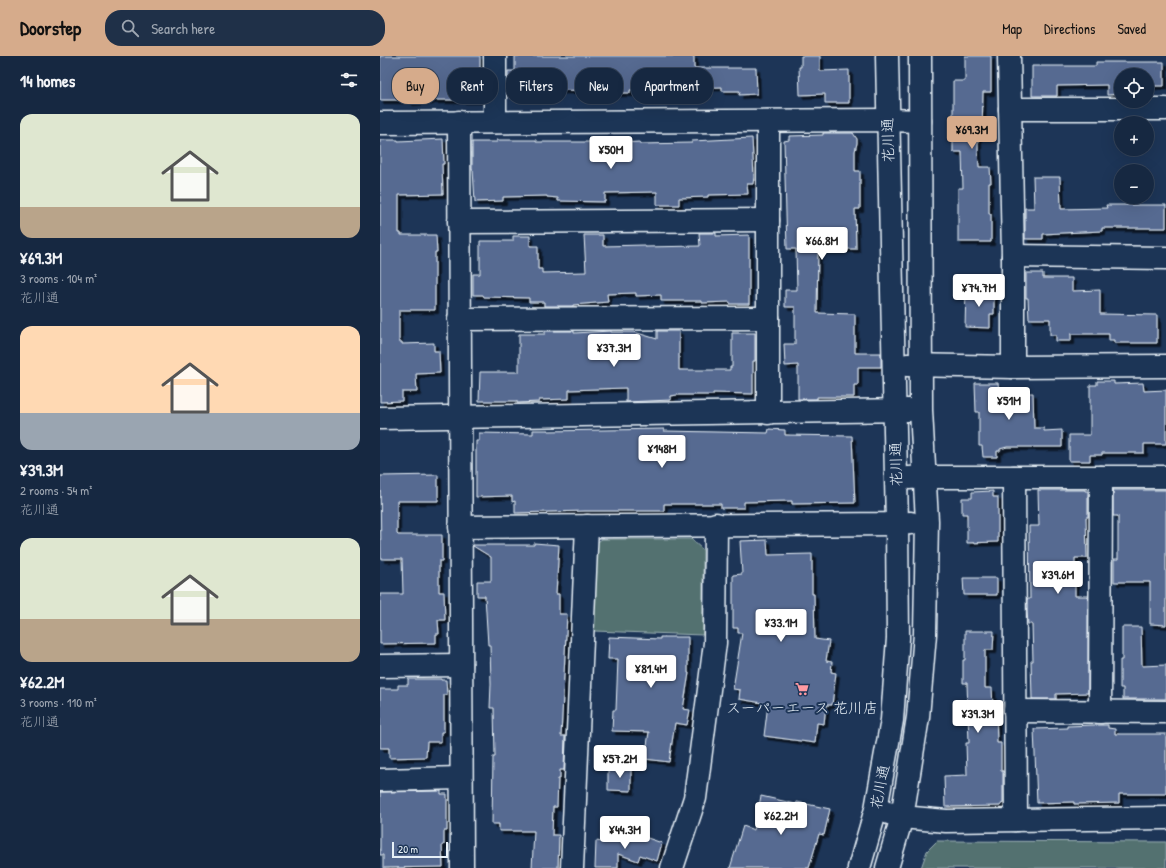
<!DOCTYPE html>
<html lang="en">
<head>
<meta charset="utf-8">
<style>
  :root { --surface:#162841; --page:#1f3048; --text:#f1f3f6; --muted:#9ea6b1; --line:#35445a; --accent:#d6ab8b }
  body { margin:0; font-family:"Patrick Hand","Klee One",sans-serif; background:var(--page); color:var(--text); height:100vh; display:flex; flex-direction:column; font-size:15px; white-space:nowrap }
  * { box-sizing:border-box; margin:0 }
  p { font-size:13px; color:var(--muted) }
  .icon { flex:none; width:22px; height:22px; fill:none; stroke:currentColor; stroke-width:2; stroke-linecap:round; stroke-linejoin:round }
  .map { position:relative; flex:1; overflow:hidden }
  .panel { display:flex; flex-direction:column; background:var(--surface); width:380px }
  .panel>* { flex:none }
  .guide { position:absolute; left:12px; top:12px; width:380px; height:36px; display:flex; gap:8px }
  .fabs { position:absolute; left:734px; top:12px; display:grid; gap:8px }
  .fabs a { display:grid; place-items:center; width:40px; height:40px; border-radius:50%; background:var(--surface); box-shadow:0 4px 16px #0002,0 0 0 1px var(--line); font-size:20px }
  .scale { position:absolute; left:12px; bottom:10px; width:56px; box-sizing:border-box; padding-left:4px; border:2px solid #e8f1f8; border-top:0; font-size:11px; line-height:14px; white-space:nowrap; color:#e8f1f8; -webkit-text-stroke:3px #1d3557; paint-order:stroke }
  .price { position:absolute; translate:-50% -34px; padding:0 9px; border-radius:4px; background:#fff; color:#222; font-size:13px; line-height:26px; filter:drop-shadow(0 1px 2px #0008) }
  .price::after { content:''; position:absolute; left:50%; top:24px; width:12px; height:9px; margin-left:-6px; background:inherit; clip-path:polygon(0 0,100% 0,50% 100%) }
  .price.selected { background:var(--accent); color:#111 }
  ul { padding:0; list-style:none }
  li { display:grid; align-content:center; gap:8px; height:212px; padding:0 20px }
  li span { display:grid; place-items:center; height:124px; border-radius:12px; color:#555 }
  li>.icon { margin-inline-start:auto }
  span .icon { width:72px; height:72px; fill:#fffc; stroke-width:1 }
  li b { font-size:17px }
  h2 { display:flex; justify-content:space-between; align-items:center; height:48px; padding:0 20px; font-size:17px }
  .chip { padding:0 14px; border-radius:16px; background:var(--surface); box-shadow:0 4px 16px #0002,0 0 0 1px var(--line); font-size:14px; line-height:36px }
  .chip.selected { background:var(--accent); color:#111 }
  header { display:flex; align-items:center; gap:24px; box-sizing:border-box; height:56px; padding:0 20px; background:var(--accent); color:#111 }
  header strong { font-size:19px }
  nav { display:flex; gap:22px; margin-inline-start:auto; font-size:14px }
  .search { width:280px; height:36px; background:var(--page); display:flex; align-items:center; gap:10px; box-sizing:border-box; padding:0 14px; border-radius:16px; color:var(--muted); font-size:15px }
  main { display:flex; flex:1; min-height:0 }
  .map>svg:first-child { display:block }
  .green { fill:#527170; stroke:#9db1b4 }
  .building { fill:#576a91; stroke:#e8f1f8; filter:url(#shadow) }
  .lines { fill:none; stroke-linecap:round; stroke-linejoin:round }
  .minor-casing { stroke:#e8f1f8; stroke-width:25 }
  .minor { stroke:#1d3557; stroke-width:22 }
  .labels { text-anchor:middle; stroke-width:4; stroke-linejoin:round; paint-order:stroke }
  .street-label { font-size:15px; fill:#e8f1f8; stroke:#1d3557 }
  .poi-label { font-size:15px; fill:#e8f1f8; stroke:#1d3557 }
</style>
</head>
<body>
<header>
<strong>Doorstep</strong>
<div class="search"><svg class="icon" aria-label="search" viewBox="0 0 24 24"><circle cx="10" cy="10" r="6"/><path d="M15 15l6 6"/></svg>Search here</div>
<nav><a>Map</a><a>Directions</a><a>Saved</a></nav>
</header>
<main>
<section class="panel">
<h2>14 homes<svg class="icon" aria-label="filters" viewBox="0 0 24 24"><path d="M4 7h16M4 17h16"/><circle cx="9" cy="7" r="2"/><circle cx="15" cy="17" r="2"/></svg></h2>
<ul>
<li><span style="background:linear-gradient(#dfe7d0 75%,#b9a48a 0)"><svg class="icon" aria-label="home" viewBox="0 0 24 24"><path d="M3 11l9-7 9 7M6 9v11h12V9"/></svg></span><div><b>¥69.3M</b><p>3 rooms · 104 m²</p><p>花川通</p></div></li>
<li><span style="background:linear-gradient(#ffd9b3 70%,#9aa5b1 0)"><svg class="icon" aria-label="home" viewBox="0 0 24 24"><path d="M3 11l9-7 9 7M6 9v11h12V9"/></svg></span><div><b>¥39.3M</b><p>2 rooms · 54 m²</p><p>花川通</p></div></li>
<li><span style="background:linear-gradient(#dfe7d0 65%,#b9a48a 0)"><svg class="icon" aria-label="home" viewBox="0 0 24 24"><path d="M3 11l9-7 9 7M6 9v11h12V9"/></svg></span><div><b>¥62.2M</b><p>3 rooms · 110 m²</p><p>花川通</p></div></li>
</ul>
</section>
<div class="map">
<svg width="786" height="812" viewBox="0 0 786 812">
  <defs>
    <filter id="shadow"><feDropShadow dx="3.5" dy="3.5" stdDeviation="0" flood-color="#0009"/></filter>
  </defs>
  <rect width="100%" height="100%" fill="#1d3557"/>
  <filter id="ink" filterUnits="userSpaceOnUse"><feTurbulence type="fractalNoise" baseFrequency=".025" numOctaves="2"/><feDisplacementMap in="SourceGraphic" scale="8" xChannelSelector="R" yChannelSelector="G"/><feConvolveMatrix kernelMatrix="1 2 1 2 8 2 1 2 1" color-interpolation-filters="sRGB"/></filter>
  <g filter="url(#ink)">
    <g class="green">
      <path d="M222 483H311L323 494V579L214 575 216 487Z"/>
      <path d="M557 785 786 786V812H541L547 795Z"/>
    </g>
    <g class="building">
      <path d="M0 0H100V16H102V44H50V45L29 46V44H0Z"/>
      <path d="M135 0H314V12H376L377 38 359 39 360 35H342V31L309 32V34H289V32L250 34V37H230V35L175 34V36L128 35V15H135Z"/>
      <path d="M421 0H440V15L469 14V47H445V38L420 39 419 11H421Z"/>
      <path d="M585 0H611V36H603L602 78H598V95L599 111H610L611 127H609V158H611V186H578V132H583L582 96H573V25H585Z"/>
      <path d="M716 6H784V30H767V19H741V38L727 39V29L677 30V40H652V10H716Z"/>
      <path d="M443 77H473L477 83V87L475 95V115H480V153H475L476 193H438L437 257 475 258V297H501V311H478V329H474V341H437V343H418V309L405 310 404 288H415V251H405V234H417L416 193H407L404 85 409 84V80L443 79Z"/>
      <path d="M372 82 374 121 373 128H367L368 138 328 139V141L299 142V149H277V136L225 137V146L178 145V142L167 141V140L123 141V145L95 146 93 114H92V86H117V84H156V86H222V88L260 86V88L312 87V85Z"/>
      <path d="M63 83 64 108H62L63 138 19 139V177H21V179H56L57 196H55V254H19V286H22V288L54 287V295H59L60 317 36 318 37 336H22V345L0 346V84H18V85Z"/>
      <path d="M653 121H680L681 153 727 152 726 149H786V172H722V175L663 178V183H645V152H654Z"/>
      <path d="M319 177H336V180L369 179V248H350V246L322 247V245H281V239L256 240V237L227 238 228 246 193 249V250H164V246H149V242L104 241 103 239H93V218H100V185H133V180H150V190H158V213H162V217L206 216 204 179H223V190L265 189V191L320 190Z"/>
      <path d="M646 217H663V222H692V235L720 234V258L777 259V287H734V284H729V278H691V285H676V279H670V263H649L648 242H646Z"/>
      <path d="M586 233H614V258H610V272L585 271Z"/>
      <path d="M165 275H194V277L231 275V276H254L277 283V275H299V314H350V311H352V277H375V305H373V338L333 337V339H297L291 340V344L246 346V332L189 334V343L159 344V346L137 347V345H99L100 316H139V278H165Z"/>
      <path d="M717 325H734V328L763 327 764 335 786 334V388H764V397H722V399H710V405H689V379H710V329H717Z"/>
      <path d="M595 327H618L619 335 643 334V337H653L654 372H664V375L682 374V391H627L620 393V395H617V401H603L602 390H599V356H596Z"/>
      <path d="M284 373V375L388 377 389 373 405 374V379L472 380 475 447 412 448V445L364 446V452H341V448H284V455H205L135 457V445L132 446V440L96 441V385H99V377L153 378V374H168V375Z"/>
      <path d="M58 419V445H17V478L18 479H62V505H59V536H64L65 564H58L59 578H56V587L0 588V538H23L22 503H1L0 420Z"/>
      <path d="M658 434H705V435H708V461H706L707 502H695V540H708V637L676 638V643H652L651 605H653L652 568H648L647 556V543H650L649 470H659Z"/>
      <path d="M733 434H786V569L770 568V526H734V503H738V460H733Z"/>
      <path d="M613 435V441H618V486L587 487V458H582V442H592V436Z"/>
      <path d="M387 484 388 499 432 498V538H434L435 583 449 585 446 605 452 606 451 616 456 617 452 649H446L444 668 437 667 435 687 384 680 388 648 359 643 360 634 353 633 362 577H358V572H353V519L362 518 360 485Z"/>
      <path d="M154 487 179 489 176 538H179V558H187L181 680H185L184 714H180V723H178L177 751H173L172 779H179L178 812H152L154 775H119V768H112L113 701H115L114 652H110L111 628 110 589H108L105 540H97V525H111V501L93 490V489H154Z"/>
      <path d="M583 522H617V539H584Z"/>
      <path d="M742 571H761L762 610 786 609V643H743V632H740V604H742Z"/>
      <path d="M585 575H614L613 594H605V632H612L613 651H616L617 687H621V715H623V746L620 750 565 751 564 720 587 719 586 687H589L587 627H583V604H585Z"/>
      <path d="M229 581 280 583V581H308V617H309L303 653 310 654 307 669 295 667 289 706 265 703 269 676 232 675 233 654H236L238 603H228Z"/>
      <path d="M28 623H61V624H66L67 639H64V676H61V686H47L46 701 9 702V692H0V633H18V629H28Z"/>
      <path d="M714 669H728V672L735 673V678H786V738H739V747L694 748V746L657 747 654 673 687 672V670Z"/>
      <path d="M228 711 251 712V735L228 734Z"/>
      <path d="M61 735V738H67V775H64V789H62L63 811 3 812V799H0V736Z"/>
      <path d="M381 740 416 748 417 746 450 753 444 779 439 778 429 812H350L363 770 374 774Z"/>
      <path d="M253 777 282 787 277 805 260 799 258 805 238 798V812H215L216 785 223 786V780L252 781Z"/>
    </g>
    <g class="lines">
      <g class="minor-casing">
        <g id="minor">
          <path d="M629 0 633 200V311"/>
          <path d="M630 53H786"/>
          <path d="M79 66 82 812"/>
          <path d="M115 66V0"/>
          <path d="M0 67 508 64 540 65"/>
          <path d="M79 166 388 164"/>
          <path d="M633 200 786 202"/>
          <path d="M79 263 388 262"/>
          <path d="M527 309 633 311 786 310"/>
          <path d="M388 357V65"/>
          <path d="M0 362 529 354"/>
          <path d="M634 421 636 764"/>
          <path d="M529 422 544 421H786"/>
          <path d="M80 471 517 468 531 467"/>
          <path d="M0 610 81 609"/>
          <path d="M635 655 786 656"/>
          <path d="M720 656 721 421"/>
          <path d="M0 724 81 722"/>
          <path d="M509 757 522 761 566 765 786 762"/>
          <path d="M192 812 207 470"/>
          <path d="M292 812 315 742 335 587 336 468"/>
          <path d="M479 812 496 753 512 664 518 582 517 468 507 0"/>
          <path d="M507 812 522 761 538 661 545 578 547 465 541 354 540 0"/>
        </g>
      </g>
      <use href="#minor" class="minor"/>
    </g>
  </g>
  <defs>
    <g id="supermarket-bare" transform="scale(1.08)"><path d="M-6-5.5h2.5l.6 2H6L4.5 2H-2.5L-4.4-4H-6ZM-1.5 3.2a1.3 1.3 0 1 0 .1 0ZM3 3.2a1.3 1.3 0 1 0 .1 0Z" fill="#ff9aa2" stroke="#1d3557" stroke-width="2.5" paint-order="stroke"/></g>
  </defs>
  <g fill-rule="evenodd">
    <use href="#supermarket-bare" x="422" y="633"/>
  </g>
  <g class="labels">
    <g class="street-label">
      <text transform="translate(508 84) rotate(-91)" y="5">花川通</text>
      <text transform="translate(516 408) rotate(-91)" y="5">花川通</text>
      <text transform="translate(500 731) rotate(-79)" y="5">花川通</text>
    </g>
    <g class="poi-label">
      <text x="422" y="657">スーパーエース 花川店</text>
    </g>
  </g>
</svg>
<div class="fabs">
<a><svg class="icon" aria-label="locate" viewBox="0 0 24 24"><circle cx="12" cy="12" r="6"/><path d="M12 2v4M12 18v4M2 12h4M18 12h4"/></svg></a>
<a>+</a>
<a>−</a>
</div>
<div class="scale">20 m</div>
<b class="price selected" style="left:592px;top:94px">¥69.3M</b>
<b class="price" style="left:231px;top:114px">¥50M</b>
<b class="price" style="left:442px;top:205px">¥66.8M</b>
<b class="price" style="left:599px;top:252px">¥74.7M</b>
<b class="price" style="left:234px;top:312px">¥37.3M</b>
<b class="price" style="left:629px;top:365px">¥51M</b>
<b class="price" style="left:282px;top:413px">¥148M</b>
<b class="price" style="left:678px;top:539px">¥39.6M</b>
<b class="price" style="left:401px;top:587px">¥33.1M</b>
<b class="price" style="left:271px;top:633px">¥81.4M</b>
<b class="price" style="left:598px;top:678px">¥39.3M</b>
<b class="price" style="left:240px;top:723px">¥57.2M</b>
<b class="price" style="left:401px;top:780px">¥62.2M</b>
<b class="price" style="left:245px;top:794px">¥44.3M</b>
<div class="guide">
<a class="chip selected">Buy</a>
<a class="chip">Rent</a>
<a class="chip">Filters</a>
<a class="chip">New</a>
<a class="chip">Apartment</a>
</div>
</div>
</main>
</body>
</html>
